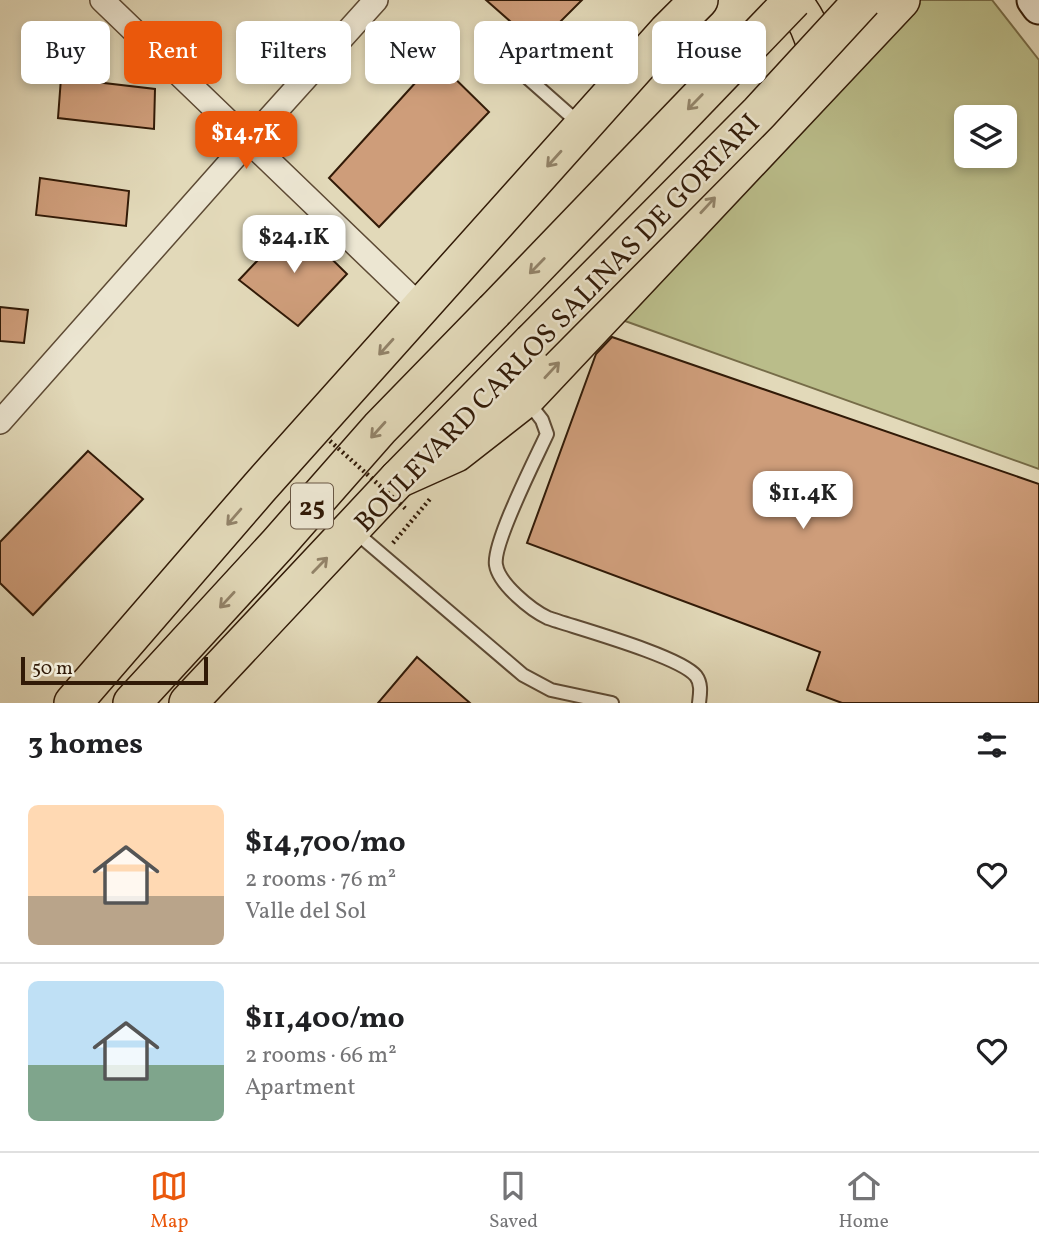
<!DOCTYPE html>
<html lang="en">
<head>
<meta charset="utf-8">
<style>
  :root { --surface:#fff; --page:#f6f6f6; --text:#202124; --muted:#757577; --line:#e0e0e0; --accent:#ea580c }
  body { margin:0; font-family:Vollkorn,serif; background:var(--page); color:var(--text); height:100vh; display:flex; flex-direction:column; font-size:26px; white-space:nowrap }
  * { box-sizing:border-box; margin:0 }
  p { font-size:23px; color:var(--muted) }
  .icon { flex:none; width:38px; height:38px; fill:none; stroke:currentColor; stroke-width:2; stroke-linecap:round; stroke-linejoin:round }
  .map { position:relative; height:703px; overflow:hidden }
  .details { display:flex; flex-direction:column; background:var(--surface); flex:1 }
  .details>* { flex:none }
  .guide { position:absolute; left:21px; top:21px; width:998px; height:63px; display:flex; gap:14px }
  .buttons { position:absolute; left:954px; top:105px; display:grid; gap:14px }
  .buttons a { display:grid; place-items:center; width:63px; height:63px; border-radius:10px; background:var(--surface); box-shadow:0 4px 10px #0003; font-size:35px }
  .scale { position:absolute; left:21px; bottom:18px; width:187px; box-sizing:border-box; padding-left:7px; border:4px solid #311a07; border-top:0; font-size:19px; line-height:24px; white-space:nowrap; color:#311a07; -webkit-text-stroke:5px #ece6d2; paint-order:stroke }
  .price { position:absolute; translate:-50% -60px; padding:0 16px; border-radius:14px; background:#fff; color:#222; font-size:23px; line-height:46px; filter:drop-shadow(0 2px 4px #0008) }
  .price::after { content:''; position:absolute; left:50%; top:42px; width:21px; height:16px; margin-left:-10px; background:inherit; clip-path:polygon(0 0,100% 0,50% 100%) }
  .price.selected { background:var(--accent); color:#fff }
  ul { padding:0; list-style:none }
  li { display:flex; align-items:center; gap:21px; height:175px; padding:0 28px }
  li+li { border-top:2px solid var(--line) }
  li span { display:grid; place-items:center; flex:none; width:196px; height:140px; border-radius:10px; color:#555 }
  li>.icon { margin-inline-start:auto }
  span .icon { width:84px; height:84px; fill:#fffc; stroke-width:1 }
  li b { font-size:30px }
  h2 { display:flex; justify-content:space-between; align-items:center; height:84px; padding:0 28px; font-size:30px }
  .pill { padding:0 24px; border-radius:10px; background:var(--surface); box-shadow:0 4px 10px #0003; font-size:24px; line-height:63px }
  .pill.selected { background:var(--accent); color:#fff }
  .dock { display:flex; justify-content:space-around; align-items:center; height:98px; border-top:2px solid var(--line); background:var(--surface); font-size:19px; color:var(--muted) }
  .dock a { display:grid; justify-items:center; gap:4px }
  .dock .selected { color:var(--accent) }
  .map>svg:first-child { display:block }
  .green { fill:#babd8a; stroke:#766c48; stroke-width:2; fill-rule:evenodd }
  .building { fill:#ce9d7a; stroke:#311a07; stroke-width:2 }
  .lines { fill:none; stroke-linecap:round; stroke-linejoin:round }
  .service-casing { stroke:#5d4a34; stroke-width:16 }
  .minor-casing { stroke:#5d4a34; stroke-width:26 }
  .secondary-casing { stroke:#311a07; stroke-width:37 }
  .primary-casing { stroke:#311a07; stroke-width:40 }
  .path { stroke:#311a07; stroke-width:4.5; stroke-dasharray:2 3.5; stroke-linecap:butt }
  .service { stroke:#ece6d2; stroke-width:12 }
  .minor { stroke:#ece6d2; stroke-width:23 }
  .secondary { stroke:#ece6d2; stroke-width:33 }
  .primary { stroke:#e2d9b9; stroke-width:37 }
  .primary-bridge-casing { stroke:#311a07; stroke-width:40; stroke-linecap:butt }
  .path-bridge { stroke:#311a07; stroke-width:4.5; stroke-dasharray:2 3.5; stroke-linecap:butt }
  .primary-bridge { stroke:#e2d9b9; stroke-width:37 }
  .oneway { stroke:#928369 }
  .labels { text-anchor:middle; stroke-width:5; stroke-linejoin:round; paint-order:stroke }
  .shield { fill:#ece6d2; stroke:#695744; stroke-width:2 }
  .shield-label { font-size:26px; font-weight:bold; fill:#311a07 }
  .street-label { font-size:28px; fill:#311a07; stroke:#ece6d2 }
</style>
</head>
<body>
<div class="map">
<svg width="1039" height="703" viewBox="0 0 1039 703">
  <rect width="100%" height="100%" fill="#e2d9b9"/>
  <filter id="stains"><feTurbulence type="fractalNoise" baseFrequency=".00286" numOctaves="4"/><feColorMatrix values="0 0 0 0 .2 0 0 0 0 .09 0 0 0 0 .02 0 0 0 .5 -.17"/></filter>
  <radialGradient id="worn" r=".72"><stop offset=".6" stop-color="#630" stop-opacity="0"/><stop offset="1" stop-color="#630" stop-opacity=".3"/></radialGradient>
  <path class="green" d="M909 0H992L1039 60V469L611 316ZM966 117H1004V156H966Z"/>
  <g class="building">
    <path d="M486 0H582L537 45Z"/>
    <path d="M436 60 489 112 379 227 329 178Z"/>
    <path d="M61 78 155 89 154 129 58 118Z"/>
    <path d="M40 178 129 191 126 226 36 215Z"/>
    <path d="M294 222 347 274 298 326 239 280Z"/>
    <path d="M0 307 28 310 24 343 0 341Z"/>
    <path d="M612 337 1039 484V703H842L807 690 820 652 527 543 596 354Z"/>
    <path d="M88 451 143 499 33 615 0 583V542Z"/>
    <path d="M417 657 470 703H378Z"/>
  </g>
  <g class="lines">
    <g class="service-casing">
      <g id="service">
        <path d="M487 42 581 125"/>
        <path d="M528 402 542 420 547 434C536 458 492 544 496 565 499 584 531 610 548 618 577 628 680 656 696 676 702 684 700 694 699 703"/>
        <path d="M353 530 523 675 551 690 612 703"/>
      </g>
    </g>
    <g class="minor-casing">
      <g id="minor">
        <path d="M102 0 421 307"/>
        <path d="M0 422 248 142 376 0"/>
      </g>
    </g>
    <g class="secondary-casing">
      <path id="secondary" d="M1034 0 1039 7"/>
    </g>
    <g class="primary-casing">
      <g id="primary">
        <path d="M791 0C812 22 818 50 822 79"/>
        <path d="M398 479 456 453 525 399 901 0"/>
        <path d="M73 703 259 488 667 32 699 0"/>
        <path d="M132 703 278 544 380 428 494 311"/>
        <path d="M188 703 398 479 532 342"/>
      </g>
    </g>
    <path class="path" d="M393 543 430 499"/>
    <use href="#service" class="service"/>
    <use href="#minor" class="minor"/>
    <use href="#secondary" class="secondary"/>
    <use href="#primary" class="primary"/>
    <g class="primary-bridge-casing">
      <g id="primary-bridge">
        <path d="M494 311 793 0"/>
        <path d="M532 342 759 113 863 0"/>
      </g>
    </g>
    <path class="path-bridge" d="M330 441 407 510"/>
    <use href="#primary-bridge" class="primary-bridge"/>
  </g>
  <defs><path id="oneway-shaft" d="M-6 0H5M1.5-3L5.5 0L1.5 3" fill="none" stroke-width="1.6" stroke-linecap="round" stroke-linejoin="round" transform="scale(1.75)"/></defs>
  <g class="oneway">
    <use href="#oneway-shaft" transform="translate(695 102) rotate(134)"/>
    <use href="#oneway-shaft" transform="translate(554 159) rotate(132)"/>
    <use href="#oneway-shaft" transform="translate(708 205) rotate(-47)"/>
    <use href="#oneway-shaft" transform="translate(537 266) rotate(134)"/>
    <use href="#oneway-shaft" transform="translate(386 347) rotate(132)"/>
    <use href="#oneway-shaft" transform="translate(552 370) rotate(-47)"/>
    <use href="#oneway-shaft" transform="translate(378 430) rotate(132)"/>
    <use href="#oneway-shaft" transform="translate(234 517) rotate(131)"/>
    <use href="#oneway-shaft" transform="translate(320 565) rotate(-46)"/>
    <use href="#oneway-shaft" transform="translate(227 600) rotate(133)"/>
  </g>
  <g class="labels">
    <rect class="shield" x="291" y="483.5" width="42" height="45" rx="5"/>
    <g class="shield-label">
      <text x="312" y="515">25</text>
    </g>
    <g class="street-label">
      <text transform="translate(556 322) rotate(-46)" y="10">BOULEVARD CARLOS SALINAS DE GORTARI</text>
    </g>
  </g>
  <rect width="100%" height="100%" filter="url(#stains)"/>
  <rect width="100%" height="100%" fill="url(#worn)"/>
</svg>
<div class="buttons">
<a><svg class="icon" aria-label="layers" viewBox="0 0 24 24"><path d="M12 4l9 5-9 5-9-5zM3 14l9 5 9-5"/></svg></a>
</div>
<div class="scale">50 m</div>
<b class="price selected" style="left:246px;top:171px">$14.7K</b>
<b class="price" style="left:294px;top:275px">$24.1K</b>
<b class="price" style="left:803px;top:531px">$11.4K</b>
<div class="guide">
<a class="pill">Buy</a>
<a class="pill selected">Rent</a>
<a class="pill">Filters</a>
<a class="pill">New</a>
<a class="pill">Apartment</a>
<a class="pill">House</a>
</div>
</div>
<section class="details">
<h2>3 homes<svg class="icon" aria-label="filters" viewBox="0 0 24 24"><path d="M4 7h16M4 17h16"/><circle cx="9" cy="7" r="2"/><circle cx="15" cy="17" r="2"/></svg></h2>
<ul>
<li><span style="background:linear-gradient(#ffd9b3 65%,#b9a48a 0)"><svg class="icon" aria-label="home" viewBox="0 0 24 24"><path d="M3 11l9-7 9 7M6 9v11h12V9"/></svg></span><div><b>$14,700/mo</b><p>2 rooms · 76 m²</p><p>Valle del Sol</p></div><svg class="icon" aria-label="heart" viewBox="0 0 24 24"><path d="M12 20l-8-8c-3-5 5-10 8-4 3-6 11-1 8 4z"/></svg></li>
<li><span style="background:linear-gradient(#bfe0f5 60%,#7fa58c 0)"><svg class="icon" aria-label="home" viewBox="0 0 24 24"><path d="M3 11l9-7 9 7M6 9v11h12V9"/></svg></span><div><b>$11,400/mo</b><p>2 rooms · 66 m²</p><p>Apartment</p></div><svg class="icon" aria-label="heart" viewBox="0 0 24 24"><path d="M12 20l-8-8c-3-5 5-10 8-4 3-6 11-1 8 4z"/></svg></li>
</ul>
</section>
<nav class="dock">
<a class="selected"><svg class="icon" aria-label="map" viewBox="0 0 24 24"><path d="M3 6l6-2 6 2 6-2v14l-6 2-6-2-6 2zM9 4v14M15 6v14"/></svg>Map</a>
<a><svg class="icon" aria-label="saved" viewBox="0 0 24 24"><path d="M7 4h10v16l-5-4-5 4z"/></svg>Saved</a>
<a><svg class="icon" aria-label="home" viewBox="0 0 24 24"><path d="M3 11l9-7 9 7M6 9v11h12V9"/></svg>Home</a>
</nav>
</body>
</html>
